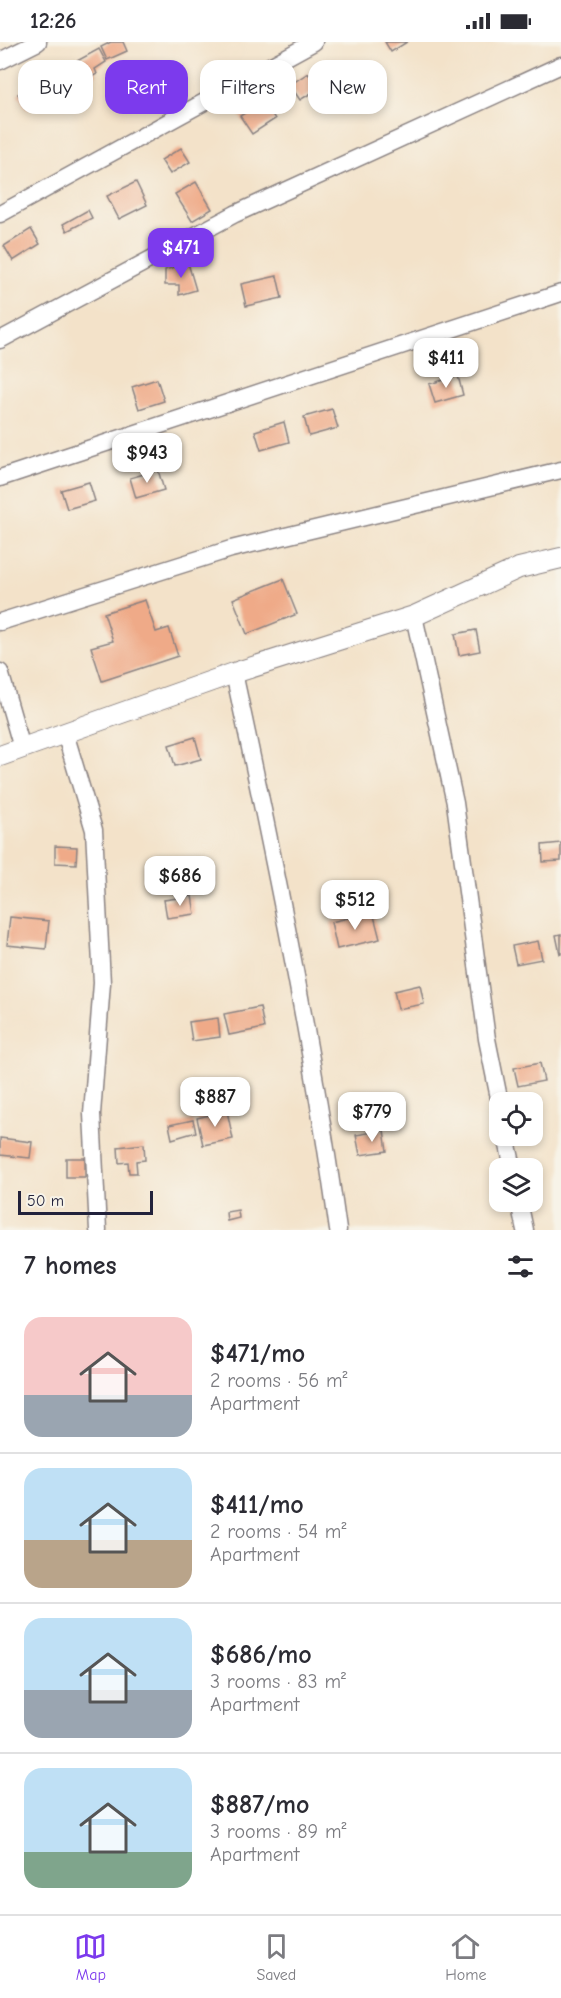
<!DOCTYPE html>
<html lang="en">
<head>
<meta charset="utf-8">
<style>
  :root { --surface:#fff; --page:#f2f2f3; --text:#2b2b33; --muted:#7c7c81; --line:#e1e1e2; --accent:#7c3aed }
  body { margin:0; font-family:"Comic Neue",sans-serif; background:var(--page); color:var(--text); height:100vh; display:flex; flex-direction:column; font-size:22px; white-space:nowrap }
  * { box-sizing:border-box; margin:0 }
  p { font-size:20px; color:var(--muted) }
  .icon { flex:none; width:33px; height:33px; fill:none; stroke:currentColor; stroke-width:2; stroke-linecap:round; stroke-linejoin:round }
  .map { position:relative; height:1188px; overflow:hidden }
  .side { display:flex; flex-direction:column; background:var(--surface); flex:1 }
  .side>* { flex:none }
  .top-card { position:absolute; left:18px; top:18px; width:525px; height:54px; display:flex; gap:12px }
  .fabs { position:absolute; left:489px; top:1050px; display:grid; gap:12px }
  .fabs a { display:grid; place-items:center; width:54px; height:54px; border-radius:12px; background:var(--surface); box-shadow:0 3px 9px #0003; font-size:30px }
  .scale { position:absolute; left:18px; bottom:15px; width:135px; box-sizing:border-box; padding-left:6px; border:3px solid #22223b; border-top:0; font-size:16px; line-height:21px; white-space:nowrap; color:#22223b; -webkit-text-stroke:4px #f7f3e8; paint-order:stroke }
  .price { position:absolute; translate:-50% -51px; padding:0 14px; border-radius:12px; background:#fff; color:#222; font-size:20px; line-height:39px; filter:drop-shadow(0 2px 3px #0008) }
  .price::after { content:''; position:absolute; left:50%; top:36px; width:18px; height:14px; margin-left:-9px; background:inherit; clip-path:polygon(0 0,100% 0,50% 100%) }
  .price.current { background:var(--accent); color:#fff }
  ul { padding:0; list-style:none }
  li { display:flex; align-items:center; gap:18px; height:150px; padding:0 24px }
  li+li { border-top:2px solid var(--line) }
  li span { display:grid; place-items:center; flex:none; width:168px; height:120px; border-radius:18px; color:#555 }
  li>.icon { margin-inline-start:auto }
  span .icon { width:72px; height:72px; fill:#fffc; stroke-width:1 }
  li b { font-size:26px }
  h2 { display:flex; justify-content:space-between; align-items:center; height:72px; padding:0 24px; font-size:26px }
  .tag { padding:0 21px; border-radius:18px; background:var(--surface); box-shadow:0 3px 9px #0003; font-size:21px; line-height:54px }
  .tag.current { background:var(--accent); color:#fff }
  .status { display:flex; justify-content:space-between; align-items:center; height:42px; padding:0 30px; background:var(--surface); direction:ltr }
  .status svg { height:16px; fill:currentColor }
  .menu { display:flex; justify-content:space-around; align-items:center; height:84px; border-top:2px solid var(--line); background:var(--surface); font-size:16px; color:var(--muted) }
  .menu a { display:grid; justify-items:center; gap:3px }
  .menu .current { color:var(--accent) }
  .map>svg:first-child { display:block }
  .building { fill:#efaa88 }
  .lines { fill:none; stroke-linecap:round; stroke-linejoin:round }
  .minor-casing { stroke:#8a8282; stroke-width:19 }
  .tertiary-casing { stroke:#8a8282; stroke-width:22 }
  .minor { stroke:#fff; stroke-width:16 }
  .tertiary { stroke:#fff; stroke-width:20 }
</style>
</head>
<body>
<div class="status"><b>12:26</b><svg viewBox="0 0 49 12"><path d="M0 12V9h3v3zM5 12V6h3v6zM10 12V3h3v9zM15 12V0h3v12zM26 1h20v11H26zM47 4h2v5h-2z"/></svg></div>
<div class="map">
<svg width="561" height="1188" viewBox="0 0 561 1188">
  <rect width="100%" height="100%" fill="#f7f3e8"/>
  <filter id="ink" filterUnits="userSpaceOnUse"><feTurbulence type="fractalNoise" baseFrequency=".0167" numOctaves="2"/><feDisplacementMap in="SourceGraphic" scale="12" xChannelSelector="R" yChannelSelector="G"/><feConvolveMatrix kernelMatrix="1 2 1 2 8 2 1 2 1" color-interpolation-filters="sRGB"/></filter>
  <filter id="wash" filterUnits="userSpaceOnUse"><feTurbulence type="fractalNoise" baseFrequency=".008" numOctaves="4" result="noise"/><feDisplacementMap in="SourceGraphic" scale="24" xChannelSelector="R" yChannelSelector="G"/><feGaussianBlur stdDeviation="1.35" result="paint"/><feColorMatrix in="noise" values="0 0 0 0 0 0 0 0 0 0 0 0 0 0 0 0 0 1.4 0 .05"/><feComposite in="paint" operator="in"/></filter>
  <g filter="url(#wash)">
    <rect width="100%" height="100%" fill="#f3e2c9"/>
    <g id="blocks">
      <g class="building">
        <path d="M111 0H123L127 9 107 18 101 5Z"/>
        <path d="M385 0H407L391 10Z"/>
        <path d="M99 7 106 20 95 27 97 32 88 37 77 19Z"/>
        <path d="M71 23 85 51 73 57 58 29Z"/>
        <path d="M308 31 318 47 300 58 290 43Z"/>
        <path d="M48 35 57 50 27 67 18 52Z"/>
        <path d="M264 59 275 77 252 92 240 74Z"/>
        <path d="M181 106 190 120 170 132 161 118Z"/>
        <path d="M136 140 147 163 119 177 107 154Z"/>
        <path d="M196 140 212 167 192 179 175 152Z"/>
        <path d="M88 168 92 176 67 189 63 182Z"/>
        <path d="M31 187 40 202 13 219 4 204Z"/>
        <path d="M188 221 196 248 179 253V243H165V228Z"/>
        <path d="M277 234 282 256 246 264 241 242Z"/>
        <path d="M458 334 463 353 435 361 429 342Z"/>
        <path d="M157 337 164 359 139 367 132 345Z"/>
        <path d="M332 367 338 386 309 394 304 375Z"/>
        <path d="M284 380 289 400 261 408 255 389Z"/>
        <path d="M158 428 164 448 136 456 130 436Z"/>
        <path d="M89 440 95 459 67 467 61 448Z"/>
        <path d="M283 537 297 572 247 592 233 557Z"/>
        <path d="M145 558 156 590 169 586 178 614 102 639 91 605 113 599 104 571Z"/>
        <path d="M476 588 480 609 459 613 455 592Z"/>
        <path d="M195 695 201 717 175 724 169 703Z"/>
        <path d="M561 801V819L543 820 542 803Z"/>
        <path d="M55 804 77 805 76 822 55 821Z"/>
        <path d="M192 854 195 872 167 876 164 858Z"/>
        <path d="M373 870 380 897 337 907 331 880Z"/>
        <path d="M10 875 49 879 46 907 7 903Z"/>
        <path d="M561 892V912H560L556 893Z"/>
        <path d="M538 899 542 917 516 922 512 904Z"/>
        <path d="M420 943 424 962 398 967 394 949Z"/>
        <path d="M260 965 264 986 229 993 224 972Z"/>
        <path d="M218 976 220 995 192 999 189 980Z"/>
        <path d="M540 1021 544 1039 518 1044 514 1026Z"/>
        <path d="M227 1069 233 1097 203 1103 197 1076Z"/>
        <path d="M193 1078 196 1090 172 1097 169 1083Z"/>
        <path d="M384 1088 387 1109 360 1113 356 1093Z"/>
        <path d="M0 1096 32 1100 30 1116 0 1113Z"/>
        <path d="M144 1102 145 1118 136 1119 137 1131H129L128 1120 119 1121 118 1105Z"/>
        <rect x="66" y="1116" width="19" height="19"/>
        <path d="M238 1168 239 1176 227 1179 226 1170Z"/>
      </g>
    </g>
  </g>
  <g filter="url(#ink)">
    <use href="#blocks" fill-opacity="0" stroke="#8a8282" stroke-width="1.5"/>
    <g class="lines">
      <g class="minor-casing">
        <g id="minor">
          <path d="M0 19 38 0"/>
          <path d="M0 172 314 0"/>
          <path d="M0 298 235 172 561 23"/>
          <path d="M0 436 561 251"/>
          <path d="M414 574 455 761 487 997 500 1061"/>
          <path d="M0 580 231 507 561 428"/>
          <path d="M0 630 22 706"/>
          <path d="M234 631C274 816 312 1001 338 1188"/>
          <path d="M65 691 94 788 102 941 92 1072 98 1188"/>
          <path d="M506 1094 513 1126"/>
          <path d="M519 1160 525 1188"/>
        </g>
      </g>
      <g class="tertiary-casing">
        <path id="tertiary" d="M0 714 234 631 414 574 519 526 561 516"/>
      </g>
      <use href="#minor" class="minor"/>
      <use href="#tertiary" class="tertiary"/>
    </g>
  </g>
</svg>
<div class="fabs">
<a><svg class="icon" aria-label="locate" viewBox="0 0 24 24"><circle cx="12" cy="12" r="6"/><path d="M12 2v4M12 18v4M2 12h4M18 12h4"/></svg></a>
<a><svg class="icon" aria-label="layers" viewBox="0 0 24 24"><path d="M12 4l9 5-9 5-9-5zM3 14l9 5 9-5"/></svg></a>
</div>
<div class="scale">50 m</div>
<b class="price current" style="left:181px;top:237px">$471</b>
<b class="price" style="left:446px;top:347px">$411</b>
<b class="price" style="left:147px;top:442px">$943</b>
<b class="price" style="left:180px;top:865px">$686</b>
<b class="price" style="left:355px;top:889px">$512</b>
<b class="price" style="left:215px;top:1086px">$887</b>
<b class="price" style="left:372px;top:1101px">$779</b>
<div class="top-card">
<a class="tag">Buy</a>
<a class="tag current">Rent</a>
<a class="tag">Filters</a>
<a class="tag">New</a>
</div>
</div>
<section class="side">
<h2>7 homes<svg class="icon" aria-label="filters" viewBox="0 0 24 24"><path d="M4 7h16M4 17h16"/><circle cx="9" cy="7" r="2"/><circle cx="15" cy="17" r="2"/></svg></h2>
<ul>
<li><span style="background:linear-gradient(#f6c9c9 65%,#9aa5b1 0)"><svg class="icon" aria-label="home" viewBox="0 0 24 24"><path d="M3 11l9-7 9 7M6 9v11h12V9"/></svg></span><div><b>$471/mo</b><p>2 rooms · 56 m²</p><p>Apartment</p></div></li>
<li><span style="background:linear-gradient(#bfe0f5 60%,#b9a48a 0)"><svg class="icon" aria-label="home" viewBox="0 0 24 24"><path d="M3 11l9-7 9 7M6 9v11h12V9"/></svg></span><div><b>$411/mo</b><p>2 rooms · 54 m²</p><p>Apartment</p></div></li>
<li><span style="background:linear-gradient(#bfe0f5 60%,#9aa5b1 0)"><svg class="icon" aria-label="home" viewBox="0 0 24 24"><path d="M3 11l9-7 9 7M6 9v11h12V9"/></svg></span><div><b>$686/mo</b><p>3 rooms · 83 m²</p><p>Apartment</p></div></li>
<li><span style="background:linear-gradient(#bfe0f5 70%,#7fa58c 0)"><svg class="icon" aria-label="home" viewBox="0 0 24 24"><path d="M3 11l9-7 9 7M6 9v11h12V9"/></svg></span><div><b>$887/mo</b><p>3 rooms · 89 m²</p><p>Apartment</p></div></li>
</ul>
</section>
<nav class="menu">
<a class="current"><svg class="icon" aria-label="map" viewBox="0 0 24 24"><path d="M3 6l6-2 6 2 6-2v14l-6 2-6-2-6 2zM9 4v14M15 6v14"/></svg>Map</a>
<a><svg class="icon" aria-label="saved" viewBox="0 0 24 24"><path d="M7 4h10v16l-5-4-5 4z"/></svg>Saved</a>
<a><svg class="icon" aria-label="home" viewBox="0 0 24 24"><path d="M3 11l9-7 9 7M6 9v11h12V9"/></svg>Home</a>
</nav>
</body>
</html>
